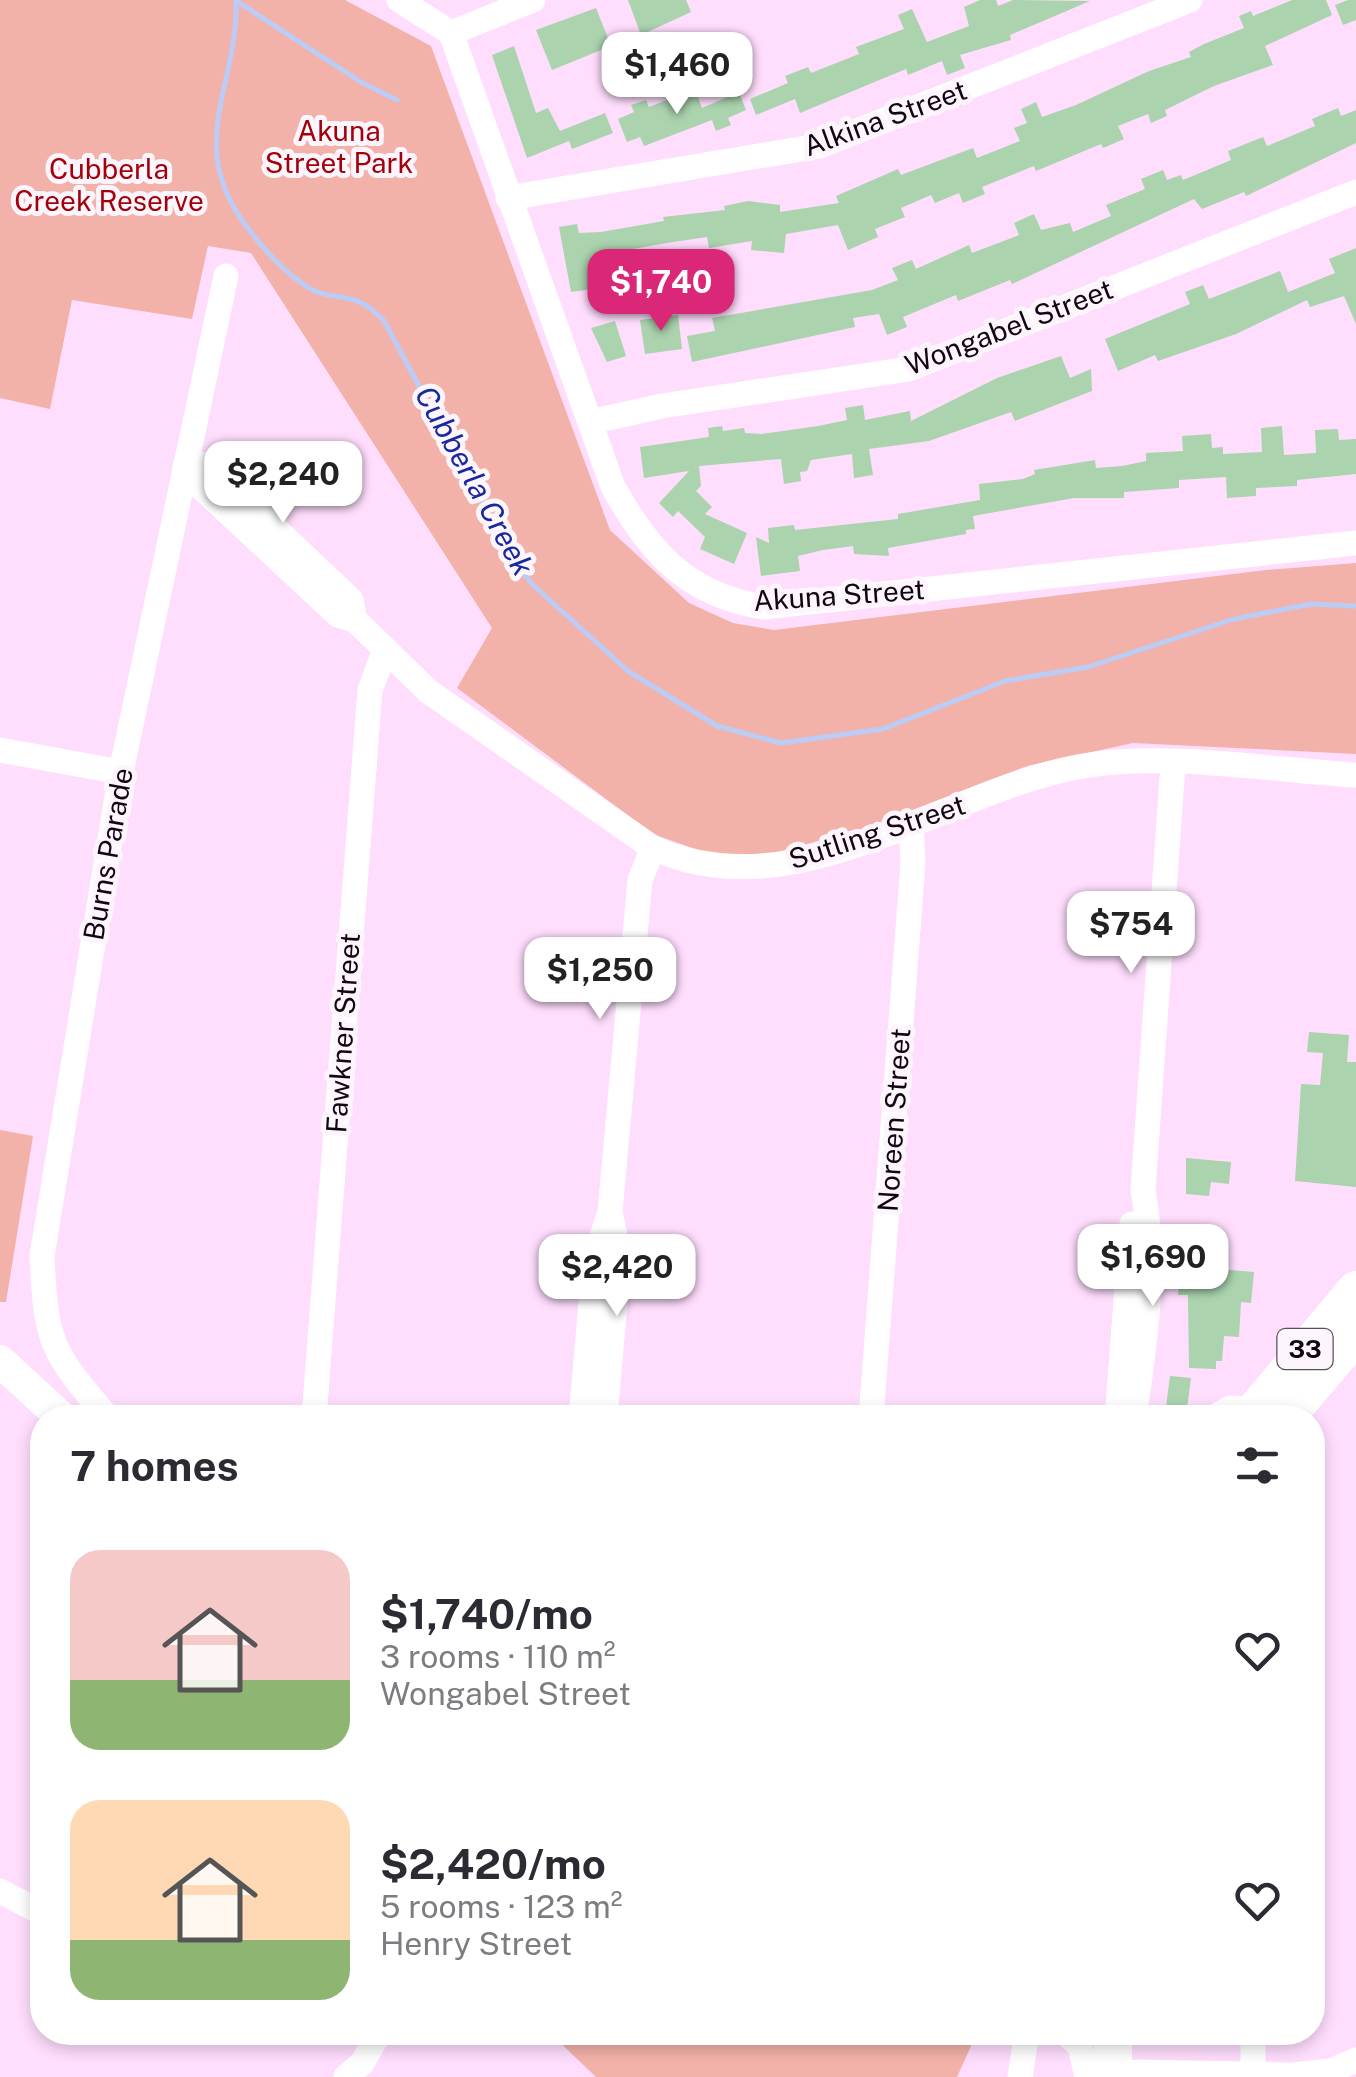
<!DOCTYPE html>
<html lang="en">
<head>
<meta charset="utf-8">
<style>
  :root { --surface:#fff; --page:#f2f2f3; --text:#2b2b33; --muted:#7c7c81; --accent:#db2777 }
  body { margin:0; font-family:"Public Sans",sans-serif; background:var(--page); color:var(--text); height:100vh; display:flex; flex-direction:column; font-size:38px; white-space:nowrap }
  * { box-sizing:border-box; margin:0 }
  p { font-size:32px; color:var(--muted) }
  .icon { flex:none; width:55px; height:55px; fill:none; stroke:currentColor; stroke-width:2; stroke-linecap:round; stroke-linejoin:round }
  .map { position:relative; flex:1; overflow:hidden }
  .details { position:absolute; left:30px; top:1405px; width:1295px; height:640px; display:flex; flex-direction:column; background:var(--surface); border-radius:40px; box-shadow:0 5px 15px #0003 }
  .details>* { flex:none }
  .price { position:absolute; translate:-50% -85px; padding:0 22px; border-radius:20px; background:#fff; color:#222; font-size:32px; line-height:65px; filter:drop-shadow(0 2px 5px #0008) }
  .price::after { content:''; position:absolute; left:50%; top:60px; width:30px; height:22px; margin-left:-15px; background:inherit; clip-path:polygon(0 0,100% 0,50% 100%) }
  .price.current { background:var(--accent); color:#fff }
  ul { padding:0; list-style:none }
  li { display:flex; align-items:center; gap:30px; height:250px; padding:0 40px }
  li span { display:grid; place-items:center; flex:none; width:280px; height:200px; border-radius:30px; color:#555 }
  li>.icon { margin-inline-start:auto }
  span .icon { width:120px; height:120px; fill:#fffc; stroke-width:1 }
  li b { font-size:42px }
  h2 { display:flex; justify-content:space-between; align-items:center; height:120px; padding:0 40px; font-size:42px }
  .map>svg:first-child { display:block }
  .green { fill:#f3b2a9 }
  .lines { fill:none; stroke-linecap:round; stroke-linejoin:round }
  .stream { stroke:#bbccf7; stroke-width:5 }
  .building { fill:#aad3ae }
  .minor { stroke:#fff; stroke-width:25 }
  .major { stroke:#fff; stroke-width:32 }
  .highway { stroke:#fff; stroke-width:38 }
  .labels { text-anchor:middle; stroke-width:10; stroke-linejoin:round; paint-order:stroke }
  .shield { fill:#fdf5fc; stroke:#594e59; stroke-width:2.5 }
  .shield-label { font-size:25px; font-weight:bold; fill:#130613 }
  .street-label { font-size:28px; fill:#130613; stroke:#fdf5fc }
  .park-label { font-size:28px; fill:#a4000a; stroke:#fdf5fc }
  .water-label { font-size:30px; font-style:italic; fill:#17299d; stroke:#fdf5fc }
</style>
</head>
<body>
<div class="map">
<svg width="1356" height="2077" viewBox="0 0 1356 2077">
  <rect width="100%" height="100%" fill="#ffdefd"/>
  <g class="green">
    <path d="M0 0H345L431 46 610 530 689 603 733 623 774 630 1266 570 1356 563V754L1133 743 1027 766 865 828 771 854 712 855 653 834 457 688 492 628 251 253 208 246 192 319 72 300 50 409 0 398Z"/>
    <path d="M0 1130 33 1136 6 1302H0Z"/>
    <path d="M550 2033H977L957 2077H596Z"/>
  </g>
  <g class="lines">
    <g class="stream">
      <path d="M236 0C239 84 185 142 244 223 260 245 281 269 303 284 333 306 351 285 384 321L512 559 532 584 628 671 717 726 781 743 883 729 1005 681 1088 667 1234 619 1311 604 1356 606"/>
      <path d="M238 2 361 82 397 100"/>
    </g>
  </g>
  <g class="building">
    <path d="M628 0H686L691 12 641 35Z"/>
    <path d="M980 0H996L998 6 1013 0 1090 1 1010 35 1011 40 960 55 965 68 947 75 942 61 908 75 906 69 800 113 795 99 756 115 750 99 788 83 785 76 808 67 811 73 859 54 856 47 904 29 898 15 912 9 927 42 969 26 964 7Z"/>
    <path d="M1292 0H1326L1332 15 1265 46 1273 65 1214 86 1165 110 1167 116 1151 123 1148 114 1118 126 1124 139 1103 148 1101 144 1036 171 1034 166 982 187 985 194 963 203 959 193 935 203 931 195 901 208 905 217 875 229 878 237 848 250 838 225 786 234 784 253 751 250 752 241 709 248 707 237 667 243 610 253 614 286 571 292 559 227 577 224 579 233 601 232 664 221 663 217 725 210 724 206 748 201 780 205V212L839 203 836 196 898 169 901 175 973 148 977 158 1020 141 1014 128 1027 123 1021 109 1036 102 1042 117 1076 105 1149 71 1191 57 1189 52 1204 44 1244 28 1239 16 1251 11 1253 16Z"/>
    <path d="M1348 0H1356V20L1343 25 1335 5Z"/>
    <path d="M596 8 611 46 552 70 536 30Z"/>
    <path d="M514 46 536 113 548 108 560 131 605 113 613 133 572 149 569 141 527 158 492 55Z"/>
    <path d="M695 89 702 108 739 92 746 110 728 118 731 125 716 131 712 120 644 146 640 137 627 142 618 119 634 112 631 105 646 100 649 107Z"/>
    <path d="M1338 108 1341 116 1356 110V143L1246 196 1244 192 1202 209 1194 199 1012 284 1010 280 958 301 956 295 903 317 907 327 887 335 879 314 853 318 855 327 692 362 687 336 715 331 712 318 872 290 898 280 892 268 912 260 916 269 969 245 972 253 1019 235 1014 223 1034 214 1041 230 1070 223 1073 232 1111 216 1106 205 1145 189 1141 179 1163 170 1167 180 1181 175 1183 180 1231 160 1228 151 1263 137 1267 146 1315 126 1312 119Z"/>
    <path d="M1356 248V324L1344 296 1310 307 1307 300 1236 334 1158 361 1155 355 1118 371 1105 339 1190 304 1185 292 1203 285 1209 299 1280 271 1288 292 1335 273 1329 259Z"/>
    <path d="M678 315 682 349 645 354 640 320Z"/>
    <path d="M615 321 626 356 607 362 591 328Z"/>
    <path d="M1061 356 1070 378 1091 369 1092 391 1015 421 1011 412 929 441 869 449 873 475 854 478 852 454 811 460 807 471 800 472 801 481 784 484 781 459 699 466 701 486 696 491 712 507 705 514 747 533 734 564 700 549 705 537 678 511 673 517 659 503 689 471 644 478 640 447 709 437 708 428 722 426 723 431 744 428 745 433 762 434 818 426 847 420 845 408 863 405 865 420 910 411 911 421 997 378Z"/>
    <path d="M1282 426 1284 455 1316 453 1315 430 1338 429 1339 440 1356 439V474L1297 480V486L1256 488V496L1227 498 1226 477 1179 480V488L1124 492V498H1074L973 516 975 529 966 530V534L888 548 889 556 854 554 853 546 823 550 798 556 800 571 761 576 756 537 769 543 768 528 794 525 795 530 898 519V514L980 500 979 484 1023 479 1035 474 1034 470 1095 460 1096 468 1122 466 1146 461V453L1183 451 1182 436 1211 434 1212 448 1223 447V454L1262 452 1261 428Z"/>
    <path d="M1309 1032 1349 1035 1347 1062H1356V1187L1295 1181 1301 1084 1320 1085 1323 1053 1307 1052Z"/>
    <path d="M1186 1158 1231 1162 1229 1184 1211 1182 1209 1196 1186 1194Z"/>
    <path d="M1181 1257 1208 1259 1207 1268 1254 1272 1251 1303 1241 1302 1239 1337 1224 1336 1222 1361H1216V1369L1189 1368 1188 1295H1178Z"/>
    <path d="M1170 1376 1191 1378 1187 1409 1179 1408 1178 1416 1165 1415Z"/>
  </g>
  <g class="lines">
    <g class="minor">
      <path d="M399 0 451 33 613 487C650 552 685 594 763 607L1356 543"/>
      <path d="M451 33 533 0"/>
      <path d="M508 198 819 146 1190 0"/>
      <path d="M590 422 662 406 909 369 1356 192"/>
      <path d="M355 620 351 600 207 464 185 466 193 480 338 615 355 620 428 691 653 848C798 913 943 790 1083 766 1167 752 1271 770 1356 775"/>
      <path d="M0 750 121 772"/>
      <path d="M108 1418C51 1351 46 1344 42 1256L121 772 226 276"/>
      <path d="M314 1418 370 690 385 650"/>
      <path d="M581 1418 595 1257 610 1212 640 880 653 848"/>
      <path d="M605 1418 619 1256 611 1217"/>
      <path d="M871 1418 913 863 911 823"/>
      <path d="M1117 1418 1132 1224"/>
      <path d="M1134 1418C1145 1344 1157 1265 1143 1190L1173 764"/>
      <path d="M1213 1418 1230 1408 1255 1409"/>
      <path d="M0 1891 42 1913"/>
      <path d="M1064 2032 1080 2046 1087 2077"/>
      <path d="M1136 2072 1294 2075 1331 2071 1356 2060"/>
      <path d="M1253 2072V2032"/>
      <path d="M346 2077 362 2063 380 2032"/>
      <path d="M1020 2077 1027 2032"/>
    </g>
    <path class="major" d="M0 1361 62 1418"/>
    <g class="highway">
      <path d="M1249 1418 1356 1290"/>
      <path d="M1285 1418 1356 1335"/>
      <path d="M1113 2032V2077"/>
    </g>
  </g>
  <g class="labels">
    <rect class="shield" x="1277.5" y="1329" width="55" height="40" rx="8"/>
    <g class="shield-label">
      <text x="1305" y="1358">33</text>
    </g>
    <g class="street-label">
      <text transform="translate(885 118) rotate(-20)" y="10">Alkina Street</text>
      <text transform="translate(1009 327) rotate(-21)" y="10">Wongabel Street</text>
      <text transform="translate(839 595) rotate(-4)" y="10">Akuna Street</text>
      <text transform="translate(877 832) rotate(-18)" y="10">Sutling Street</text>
      <text transform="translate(108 854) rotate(-80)" y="10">Burns Parade</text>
      <text transform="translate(343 1033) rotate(-86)" y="10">Fawkner Street</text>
      <text transform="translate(894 1120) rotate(-86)" y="10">Noreen Street</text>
    </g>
    <g class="park-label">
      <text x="339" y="141">Akuna<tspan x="339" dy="32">Street Park</tspan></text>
      <text x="109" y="179">Cubberla<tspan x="109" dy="32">Creek Reserve</tspan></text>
    </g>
    <g class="water-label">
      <text transform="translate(474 481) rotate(61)" y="10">Cubberla Creek</text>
    </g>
  </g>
</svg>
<b class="price" style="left:677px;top:117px">$1,460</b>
<b class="price current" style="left:661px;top:334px">$1,740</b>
<b class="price" style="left:283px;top:526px">$2,240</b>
<b class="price" style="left:1131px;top:976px">$754</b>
<b class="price" style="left:600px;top:1022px">$1,250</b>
<b class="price" style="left:1153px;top:1309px">$1,690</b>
<b class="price" style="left:617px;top:1319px">$2,420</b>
<section class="details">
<h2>7 homes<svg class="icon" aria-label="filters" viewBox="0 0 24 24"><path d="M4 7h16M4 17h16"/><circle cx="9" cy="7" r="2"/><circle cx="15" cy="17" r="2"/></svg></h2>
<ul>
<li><span style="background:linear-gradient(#f6c9c9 65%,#8fb573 0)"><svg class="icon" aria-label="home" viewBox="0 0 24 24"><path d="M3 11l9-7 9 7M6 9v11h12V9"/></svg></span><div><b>$1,740/mo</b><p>3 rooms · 110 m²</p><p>Wongabel Street</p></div><svg class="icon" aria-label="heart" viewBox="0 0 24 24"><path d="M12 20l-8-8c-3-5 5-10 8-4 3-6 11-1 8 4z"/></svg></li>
<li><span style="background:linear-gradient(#ffd9b3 70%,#8fb573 0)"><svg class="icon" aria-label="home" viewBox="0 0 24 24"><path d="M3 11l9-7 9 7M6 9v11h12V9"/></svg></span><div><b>$2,420/mo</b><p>5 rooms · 123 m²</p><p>Henry Street</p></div><svg class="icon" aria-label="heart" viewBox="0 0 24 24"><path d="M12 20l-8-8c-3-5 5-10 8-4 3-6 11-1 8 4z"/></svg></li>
</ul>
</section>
</div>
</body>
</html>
